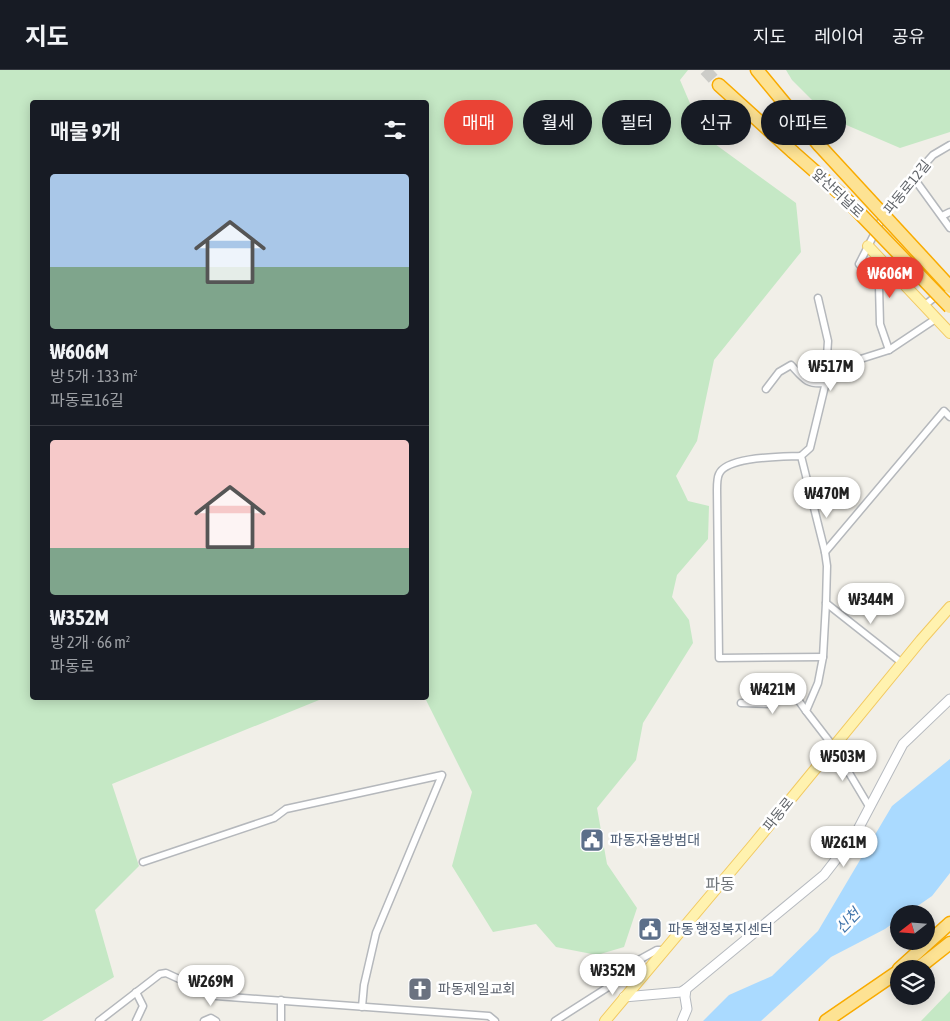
<!DOCTYPE html>
<html lang="ko">
<head>
<meta charset="utf-8">
<style>
  :root { --surface:#171b24; --page:#20242c; --text:#f1f3f6; --muted:#9ea1a6; --line:#363941; --accent:#ea4335 }
  body { margin:0; font-family:"Asap Condensed","Noto Sans KR",sans-serif; background:var(--page); color:var(--text); height:100vh; display:flex; flex-direction:column; font-size:19px; white-space:nowrap }
  * { box-sizing:border-box; margin:0 }
  p { font-size:16px; color:var(--muted) }
  .icon { flex:none; width:28px; height:28px; fill:none; stroke:currentColor; stroke-width:2; stroke-linecap:round; stroke-linejoin:round }
  .map { position:relative; flex:1; overflow:hidden }
  .drawer { position:absolute; left:30px; top:30px; width:399px; height:600px; display:flex; flex-direction:column; background:var(--surface); border-radius:5px; box-shadow:0 2px 12px #0003 }
  .drawer>* { flex:none }
  .guide { position:absolute; left:444px; top:30px; width:431px; height:45px; display:flex; gap:10px }
  .needle { width:32px; rotate:253deg }
  .controls { position:absolute; left:890px; top:835px; display:grid; gap:10px }
  .controls a { display:grid; place-items:center; width:45px; height:45px; border-radius:50%; background:var(--surface); box-shadow:0 2px 12px #0003; font-size:25px }
  .price { position:absolute; translate:-50% -42px; padding:0 11px; border-radius:18px; background:#fff; color:#222; font-size:16px; line-height:32px; filter:drop-shadow(0 1px 2px #0008) }
  .price::after { content:''; position:absolute; left:50%; top:30px; width:15px; height:11px; margin-left:-8px; background:inherit; clip-path:polygon(0 0,100% 0,50% 100%) }
  .price.on { background:var(--accent); color:#fff }
  ul { padding:0; list-style:none }
  li { display:grid; align-content:center; gap:10px; height:265px; padding:0 20px }
  li+li { border-top:1px solid var(--line) }
  li span { display:grid; place-items:center; height:155px; border-radius:5px; color:#555 }
  li>.icon { margin-inline-start:auto }
  span .icon { width:90px; height:90px; fill:#fffc; stroke-width:1 }
  li b { font-size:21px }
  h2 { display:flex; justify-content:space-between; align-items:center; height:60px; padding:0 20px; font-size:21px }
  .pill { padding:0 18px; border-radius:22px; background:var(--surface); box-shadow:0 2px 12px #0003; font-size:18px; line-height:45px }
  .pill.on { background:var(--accent); color:#fff }
  header { display:flex; align-items:center; gap:30px; box-sizing:border-box; height:70px; padding:0 25px; background:var(--surface); border-bottom:1px solid var(--line) }
  header strong { font-size:24px }
  nav { display:flex; gap:28px; margin-inline-start:auto; font-size:18px }
  .map>svg:first-child { display:block }
  .green { fill:#c5e8c5 }
  .water { fill:#aadaff }
  .lines { fill:none; stroke-linecap:round; stroke-linejoin:round }
  .highway-tunnel { stroke:#ccccc8; stroke-width:12; stroke-dasharray:12 6; stroke-linecap:butt }
  .street-casing { stroke:#b5b8bc; stroke-width:9 }
  .secondary-casing { stroke:#b6babf; stroke-width:11 }
  .primary-casing { stroke:#f2c960; stroke-width:12 }
  .highway-casing { stroke:#f9ab00; stroke-width:15 }
  .street { stroke:#fff; stroke-width:6 }
  .secondary { stroke:#fff; stroke-width:9 }
  .primary { stroke:#fff2af; stroke-width:10 }
  .highway { stroke:#fde293; stroke-width:12 }
  .highway-bridge-casing { stroke:#f9ab00; stroke-width:15; stroke-linecap:butt }
  .highway-bridge { stroke:#fde293; stroke-width:12 }
  .labels { text-anchor:middle; stroke-width:5; stroke-linejoin:round; paint-order:stroke }
  .street-label { font-size:14px; fill:#5f6368; stroke:#fff }
  .service-label { font-size:14px; fill:#4e5e75; stroke:#fff; text-anchor:start }
  .worship-label { font-size:14px; fill:#5b616d; stroke:#fff; text-anchor:start }
  .water-label { font-size:15px; font-style:italic; fill:#4174aa; stroke:#fff }
  .quarter-label { font-size:16px; fill:#70757a; stroke:#fff }
</style>
</head>
<body>
<header>
<strong>지도</strong>
<nav><a>지도</a><a>레이어</a><a>공유</a></nav>
</header>
<div class="map">
<svg width="950" height="951" viewBox="0 0 950 951">
  <rect width="100%" height="100%" fill="#f1efe8"/>
  <g class="green">
    <path d="M0 0H688L680 10 704 66 796 133 801 182 714 290 697 371 676 406 688 431 709 436 708 469 677 505 672 527 689 550 693 573 643 653 636 690 597 738 607 794 637 838 624 877 597 885 556 877 536 854 493 862 452 796 472 722 425 628 426 32H32V628H324L112 714 139 796 95 840 114 907 42 951H0Z"/>
    <path d="M786 0H950V62L900 78 830 48 792 10Z"/>
    <path d="M950 921V951H921Z"/>
  </g>
  <path class="water" d="M950 689V803L932 826 906 844H899V849L885 859 831 887 761 951H703L729 925 772 906 818 861 892 736Z"/>
  <g class="lines">
    <path class="highway-tunnel" d="M705 0 719 15"/>
    <g class="street-casing">
      <g id="street">
        <path d="M913 107 950 158"/>
        <path d="M942 146 950 142"/>
        <path d="M818 228 828 271 825 316 810 378 801 386 825 482 827 496 826 533 823 587 818 613 806 641 833 676 870 738"/>
        <path d="M927 238 925 235 940 223"/>
        <path d="M889 280 880 254 879 216 859 194 887 139 907 114 933 85 950 75"/>
        <path d="M766 319 779 302 791 295C803 308 806 315 825 313L834 303 848 293 889 280 937 248"/>
        <path d="M801 386C782 387 727 386 719 404 717 408 717 416 717 420L719 588 823 587"/>
        <path d="M825 482 944 341 950 347"/>
        <path d="M826 533 902 593"/>
        <path d="M741 633 770 634 794 624 806 641"/>
        <path d="M143 792 274 748 286 739 442 705 376 863 364 915 362 937"/>
        <path d="M99 951 160 904 166 903 216 926 489 946 495 951"/>
        <path d="M136 951 143 936 136 922"/>
        <path d="M204 951 211 948 216 951"/>
        <path d="M281 951V930"/>
        <path d="M555 951 613 914 626 897 657 880H664"/>
      </g>
    </g>
    <g class="secondary-casing">
      <g id="secondary">
        <path d="M624 927 681 922 686 919 824 805 855 765 903 674 950 629"/>
        <path d="M682 951 687 939 685 927 686 919"/>
      </g>
    </g>
    <g class="primary-casing">
      <g id="primary">
        <path d="M868 176 950 263"/>
        <path d="M605 951 753 775 921 570 950 537"/>
      </g>
    </g>
    <g class="highway-casing">
      <g id="highway">
        <path d="M757 0 819 75"/>
        <path d="M719 15 793 82"/>
        <path d="M899 899 950 853"/>
        <path d="M917 899 950 873"/>
        <path d="M826 951 899 901"/>
      </g>
    </g>
    <use href="#street" class="street"/>
    <use href="#secondary" class="secondary"/>
    <use href="#primary" class="primary"/>
    <use href="#highway" class="highway"/>
    <g class="highway-bridge-casing">
      <g id="highway-bridge">
        <path d="M819 75 950 217"/>
        <path d="M793 82 844 127 950 237"/>
      </g>
    </g>
    <use href="#highway-bridge" class="highway-bridge"/>
  </g>
  <defs>
    <g id="civic-square" transform="scale(1.25)"><rect x="-9" y="-9" width="18" height="18" rx="4" fill="#5c6f8a" stroke="#fff"/><path d="M-.6-6.5H3V-4.5H.6V-3L4-1V1h2V6H-6V1h2V-1L-.6-3ZM-1.2 2.5V6h2.4V2.5Z" fill="#fff"/></g>
    <g id="church-square" transform="scale(1.25)"><rect x="-9" y="-9" width="18" height="18" rx="4" fill="#6b7280" stroke="#fff"/><path d="M-1.2-6h2.4v3.5h3.3v2.4h-3.3V6h-2.4V-.1h-3.3v-2.4h3.3Z" fill="#fff"/></g>
  </defs>
  <g fill-rule="evenodd">
    <use href="#civic-square" x="592" y="770"/>
    <use href="#civic-square" x="650" y="859"/>
    <use href="#church-square" x="420" y="919"/>
  </g>
  <g class="labels">
    <g class="street-label">
      <text transform="translate(907 117) rotate(-51)" y="5">파동로12길</text>
      <text transform="translate(838 123) rotate(43)" y="5">앞산터널로</text>
      <text transform="translate(778 744) rotate(-51)" y="5">파동로</text>
    </g>
    <g class="service-label">
      <text x="610" y="775">파동자율방범대</text>
      <text x="668" y="864">파동 행정복지센터</text>
    </g>
    <g class="worship-label">
      <text x="438" y="924">파동제일교회</text>
    </g>
    <g class="water-label">
      <text transform="translate(848 851) rotate(-46)" y="5">신천</text>
    </g>
    <g class="quarter-label">
      <text x="720" y="820">파동</text>
    </g>
  </g>
</svg>
<div class="controls">
<a><svg class="needle" viewBox="-14 -14 28 28"><path d="M0-13l5 13h-10z" fill="#e53935"/><path d="M0 13l5-13h-10z" fill="#9ea1a6"/></svg></a>
<a><svg class="icon" aria-label="layers" viewBox="0 0 24 24"><path d="M12 4l9 5-9 5-9-5zM3 14l9 5 9-5"/></svg></a>
</div>
<b class="price on" style="left:890px;top:229px">₩606M</b>
<b class="price" style="left:831px;top:322px">₩517M</b>
<b class="price" style="left:827px;top:449px">₩470M</b>
<b class="price" style="left:871px;top:555px">₩344M</b>
<b class="price" style="left:773px;top:645px">₩421M</b>
<b class="price" style="left:843px;top:712px">₩503M</b>
<b class="price" style="left:844px;top:798px">₩261M</b>
<b class="price" style="left:613px;top:926px">₩352M</b>
<b class="price" style="left:211px;top:937px">₩269M</b>
<div class="guide">
<a class="pill on">매매</a>
<a class="pill">월세</a>
<a class="pill">필터</a>
<a class="pill">신규</a>
<a class="pill">아파트</a>
</div>
<section class="drawer">
<h2>매물 9개<svg class="icon" aria-label="filters" viewBox="0 0 24 24"><path d="M4 7h16M4 17h16"/><circle cx="9" cy="7" r="2"/><circle cx="15" cy="17" r="2"/></svg></h2>
<ul>
<li><span style="background:linear-gradient(#a9c7e8 60%,#7fa58c 0)"><svg class="icon" aria-label="home" viewBox="0 0 24 24"><path d="M3 11l9-7 9 7M6 9v11h12V9"/></svg></span><div><b>₩606M</b><p>방 5개 · 133 m²</p><p>파동로16길</p></div></li>
<li><span style="background:linear-gradient(#f6c9c9 70%,#7fa58c 0)"><svg class="icon" aria-label="home" viewBox="0 0 24 24"><path d="M3 11l9-7 9 7M6 9v11h12V9"/></svg></span><div><b>₩352M</b><p>방 2개 · 66 m²</p><p>파동로</p></div></li>
</ul>
</section>
</div>
</body>
</html>
